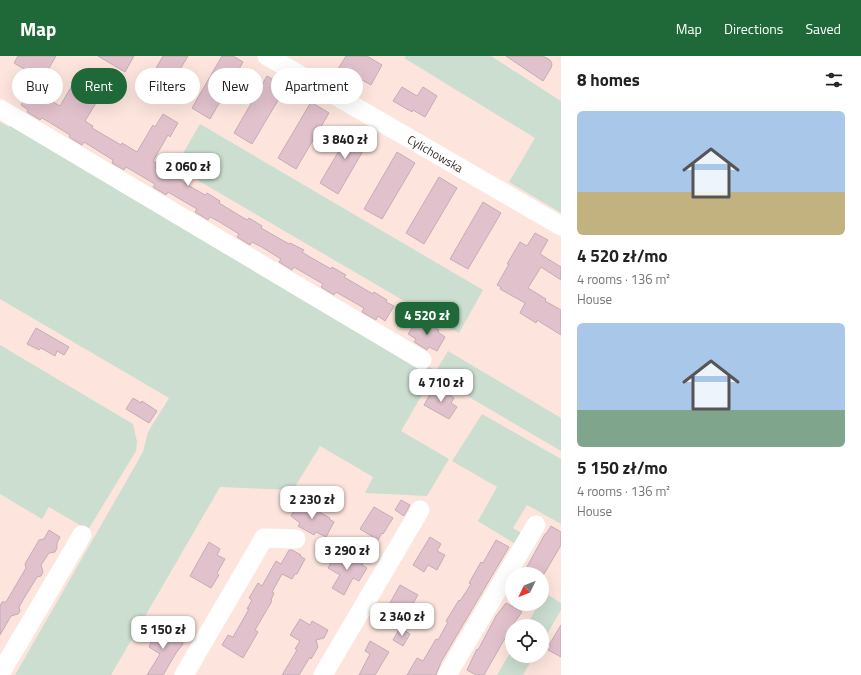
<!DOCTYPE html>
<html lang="en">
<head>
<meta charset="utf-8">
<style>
  :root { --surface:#fff; --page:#f6f6f6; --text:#222; --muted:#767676; --accent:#1e6937 }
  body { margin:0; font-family:"Titillium Web",sans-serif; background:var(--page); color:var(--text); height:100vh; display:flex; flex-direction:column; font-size:15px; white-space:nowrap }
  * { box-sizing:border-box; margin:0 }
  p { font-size:13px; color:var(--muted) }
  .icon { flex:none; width:22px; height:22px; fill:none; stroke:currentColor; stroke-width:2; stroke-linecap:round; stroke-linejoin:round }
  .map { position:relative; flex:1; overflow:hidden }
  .sheet { display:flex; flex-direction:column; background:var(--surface); width:300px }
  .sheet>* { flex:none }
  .guide { position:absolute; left:12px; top:12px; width:380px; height:36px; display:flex; gap:8px }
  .needle { width:26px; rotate:227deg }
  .controls { position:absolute; left:505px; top:511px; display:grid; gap:8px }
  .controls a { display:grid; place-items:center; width:44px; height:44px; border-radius:50%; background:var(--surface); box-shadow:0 4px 16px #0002; font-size:20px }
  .price { position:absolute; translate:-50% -34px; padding:0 9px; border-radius:8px; background:#fff; color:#222; font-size:13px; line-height:26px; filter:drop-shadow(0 1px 2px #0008) }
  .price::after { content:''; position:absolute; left:50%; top:24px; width:12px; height:9px; margin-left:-6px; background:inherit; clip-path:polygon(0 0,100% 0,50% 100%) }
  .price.current { background:var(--accent); color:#fff }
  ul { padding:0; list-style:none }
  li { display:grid; align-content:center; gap:8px; height:212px; padding:0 16px }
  li span { display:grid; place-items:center; height:124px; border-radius:6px; color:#555 }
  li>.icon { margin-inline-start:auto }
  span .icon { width:72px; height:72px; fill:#fffc; stroke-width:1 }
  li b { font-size:17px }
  h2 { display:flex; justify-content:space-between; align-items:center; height:48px; padding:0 16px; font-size:17px }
  .pill { padding:0 14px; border-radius:18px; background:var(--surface); box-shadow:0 4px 16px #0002; font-size:14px; line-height:36px }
  .pill.current { background:var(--accent); color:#fff }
  header { display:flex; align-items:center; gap:24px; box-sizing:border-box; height:56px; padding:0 20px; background:var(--accent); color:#fff }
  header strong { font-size:19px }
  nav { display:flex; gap:22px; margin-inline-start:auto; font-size:14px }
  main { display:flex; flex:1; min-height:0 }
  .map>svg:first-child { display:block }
  .green { fill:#cbdecf }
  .building { fill:#e1c1cc; stroke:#c4adb5 }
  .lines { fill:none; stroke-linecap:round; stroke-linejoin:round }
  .minor { stroke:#fff; stroke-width:19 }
  .labels { text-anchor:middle; stroke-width:3.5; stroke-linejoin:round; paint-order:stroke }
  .street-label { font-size:12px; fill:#3b322f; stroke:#fff }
</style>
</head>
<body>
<header>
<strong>Map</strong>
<nav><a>Map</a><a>Directions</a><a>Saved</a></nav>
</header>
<main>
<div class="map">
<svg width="561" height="619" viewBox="0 0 561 619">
  <rect width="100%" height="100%" fill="#fde5dd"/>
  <g class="green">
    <path d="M406 0H491L561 45V157L509 126 535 82 404 2Z"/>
    <path d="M13 65 436 315 448 295 561 362V395L433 320 401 375 449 403 427 440 365 437 373 421 320 390 293 434 220 431 111 619H15L143 396 148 376 169 342 0 243V66L9 71Z"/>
    <path d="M200 68 483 234 459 277 175 111Z"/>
    <path d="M0 289 133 368 137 386 136 395 88 474 49 451 42 463 0 438Z"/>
    <path d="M482 358 561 403V468L527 449 513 472 523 478 517 489 478 465 497 431 452 405Z"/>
    <path d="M545 537 561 547V554L542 587V570H526L539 548H542V542Z"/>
    <path d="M512 593V600H534L523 619H497Z"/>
  </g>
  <g class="building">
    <path d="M18 0H56L42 24 14 7Z"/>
    <path d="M98 0H134L125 16Z"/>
    <path d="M163 0H188L166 37 148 26Z"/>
    <path d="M222 0H233L243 6 210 63 192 52Z"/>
    <path d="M346 0H367L382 9 371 29 355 20 354 22 338 13Z"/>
    <path d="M506 0H543L550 4 552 8 551 12 543 25Z"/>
    <path d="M80 16 90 22 89 24 102 33 107 41 99 42 85 65 93 70 92 72 121 89 122 87 137 96 153 69 155 71 163 58 178 67 170 81 168 79 153 105 178 120 177 122 191 131 205 139 207 137 220 145 219 147 247 164 249 162 262 170 261 172 289 188 290 187 304 194 302 196 310 201 331 213 332 211 346 219 344 221 373 238 374 236 387 244 386 246 394 250 385 265 378 260 376 264 362 256 364 252 336 236 334 239 321 231 323 228 294 211 292 214 279 206 281 203 260 190 252 186 250 189 237 181 239 178 218 165 210 161 208 164 195 156 197 153 168 136 166 139 153 131 155 128 126 111 124 114 112 107 113 104 84 86 82 89 69 81 70 79 49 66 42 62 40 64 27 56 28 54 21 49 31 33 60 50Z"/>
    <path d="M267 20 286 31 252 88 234 77Z"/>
    <path d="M402 31 417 40 423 31 437 40 425 61 413 54 412 56 393 45Z"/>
    <path d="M311 46 329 57 296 113 278 102Z"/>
    <path d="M353 71 371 81 338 138 320 127Z"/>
    <path d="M397 96 415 107 382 163 364 153Z"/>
    <path d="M439 121 457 132 424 188 406 177Z"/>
    <path d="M483 146 501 157 468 213 450 203Z"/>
    <path d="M535 177 548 184 540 198 561 211V224L541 211 528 232 546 243 545 245 561 254V279L537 264 536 267 520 257 525 247 500 233 501 231 497 229 509 208H507L520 186 527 190Z"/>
    <path d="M417 264 424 268 426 267 439 274 438 276 445 281 437 295 429 291 427 294 414 286 416 283 408 278Z"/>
    <path d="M36 272 69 291 64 299 57 295 55 300 41 292 39 294 27 288Z"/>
    <path d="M435 330 454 342 451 347 457 351 449 363 424 349Z"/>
    <path d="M133 342 141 347 142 345 157 355 149 367 126 353Z"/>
    <path d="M401 444 410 449 404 460 395 454Z"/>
    <path d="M299 446 304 449 305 448 330 462 329 463 334 466 326 481 316 476 314 479 298 470 300 467 291 460Z"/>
    <path d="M374 451 393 462 383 478 382 477 378 484 360 473Z"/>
    <path d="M551 470 561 476V489L544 518H523L545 478H546Z"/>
    <path d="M49 474 60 481 57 487V492L55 496 49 497 41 509 43 516 41 520 37 521 23 544 19 551 20 555 18 558 11 560 0 579V550L2 546H6L26 512 25 508 39 484 44 483Z"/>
    <path d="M430 481 441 488 437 495 445 499 437 514 428 509 424 516 413 509Z"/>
    <path d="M496 484 509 491 441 606 436 619H407L417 602 423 605 436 583 438 584 448 566 446 565 459 544 460 545 471 528 469 527 481 506 483 507Z"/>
    <path d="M209 486 220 493 217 499 225 503 217 517 219 519 211 532 190 520Z"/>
    <path d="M289 494H292L301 499 300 500 305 503 297 518H295L292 523 282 518 272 536 274 537 271 544 272 545 255 574 258 576 243 602 222 589 228 579 233 581 249 553H247L252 544 249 542 258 527 262 530 276 505 281 508Z"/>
    <path d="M338 495 350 502 352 498 364 505 362 509 367 512 359 525 353 522 344 539 332 532 340 519 328 512Z"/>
    <path d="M400 529 418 539 409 554 407 553 402 563 386 554Z"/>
    <path d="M506 547 522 556 512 570 484 619H476L467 614 474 599 477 593 478 594 496 560Z"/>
    <path d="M300 563 310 569 312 565 328 574 324 582 316 584 318 591 311 603 310 601 299 619H282L297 594 295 593 300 585 290 579Z"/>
    <path d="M561 569V601L548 594 551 590 549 589Z"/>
    <path d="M157 571 181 584 183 588 176 597 163 619H147L160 598 149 591 151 587 150 584 152 583 149 573Z"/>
    <path d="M400 572 410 578 403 590 393 584Z"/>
    <path d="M370 585 389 596 375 619H359L370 598 365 595Z"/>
  </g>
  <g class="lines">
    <g class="minor">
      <path d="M267 0 561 170"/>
      <path d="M0 53 422 304"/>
      <path d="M0 618 82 479"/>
      <path d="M184 619 264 482 296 483"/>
      <path d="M323 619 420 454"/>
      <path d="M447 619 536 469"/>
    </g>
  </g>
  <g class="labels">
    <g class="street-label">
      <text transform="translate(435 98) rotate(30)" y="4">Cylichowska</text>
    </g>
  </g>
</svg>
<div class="controls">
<a><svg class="needle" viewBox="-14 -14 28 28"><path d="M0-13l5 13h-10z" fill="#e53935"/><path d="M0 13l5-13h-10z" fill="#767676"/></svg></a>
<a><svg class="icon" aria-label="locate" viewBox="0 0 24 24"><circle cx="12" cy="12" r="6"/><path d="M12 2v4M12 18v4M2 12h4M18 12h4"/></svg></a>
</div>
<b class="price" style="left:345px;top:104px">3 840 zł</b>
<b class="price" style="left:188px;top:131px">2 060 zł</b>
<b class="price current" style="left:427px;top:280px">4 520 zł</b>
<b class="price" style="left:441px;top:347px">4 710 zł</b>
<b class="price" style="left:312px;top:464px">2 230 zł</b>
<b class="price" style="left:347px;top:515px">3 290 zł</b>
<b class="price" style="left:402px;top:581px">2 340 zł</b>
<b class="price" style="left:163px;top:594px">5 150 zł</b>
<div class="guide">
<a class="pill">Buy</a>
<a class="pill current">Rent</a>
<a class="pill">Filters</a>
<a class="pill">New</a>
<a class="pill">Apartment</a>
</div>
</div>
<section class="sheet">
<h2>8 homes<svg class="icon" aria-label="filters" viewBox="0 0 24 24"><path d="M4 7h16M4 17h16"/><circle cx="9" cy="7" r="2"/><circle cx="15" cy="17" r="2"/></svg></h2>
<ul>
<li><span style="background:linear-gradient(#a9c7e8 65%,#c2b280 0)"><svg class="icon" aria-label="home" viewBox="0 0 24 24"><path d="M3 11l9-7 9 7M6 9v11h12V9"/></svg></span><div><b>4 520 zł/mo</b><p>4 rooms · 136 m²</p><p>House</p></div></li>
<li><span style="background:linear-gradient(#a9c7e8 70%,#7fa58c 0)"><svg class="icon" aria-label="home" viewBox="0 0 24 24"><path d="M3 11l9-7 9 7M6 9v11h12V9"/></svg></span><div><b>5 150 zł/mo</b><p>4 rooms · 136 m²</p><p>House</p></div></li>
</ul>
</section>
</main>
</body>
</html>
